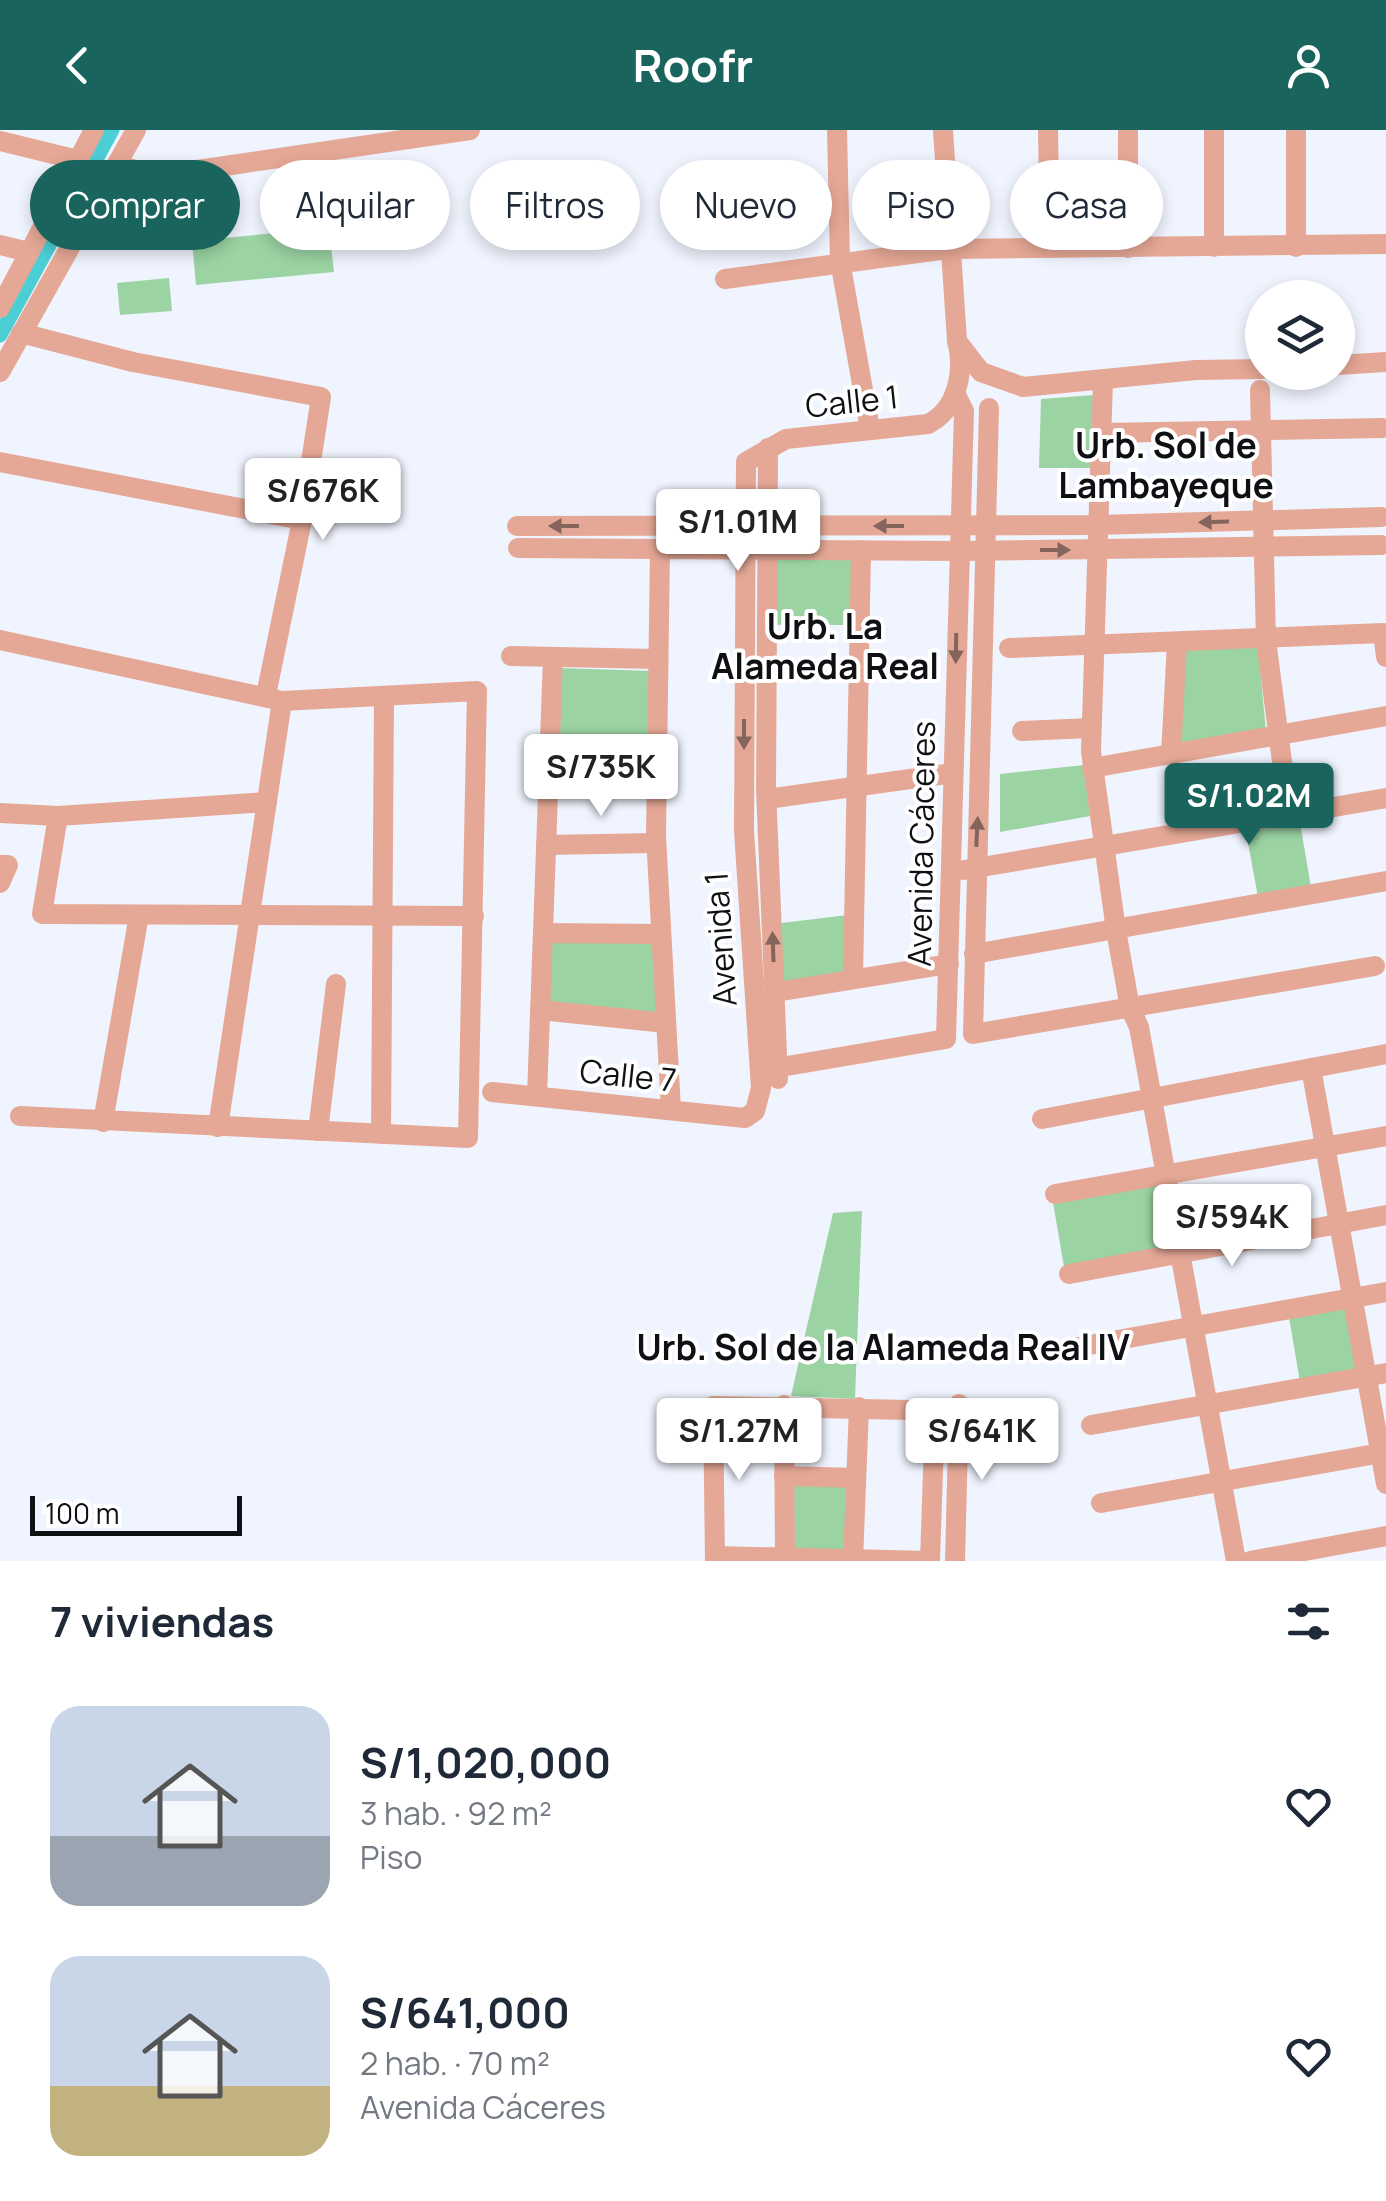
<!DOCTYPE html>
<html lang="es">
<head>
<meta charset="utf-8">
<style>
  :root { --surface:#fff; --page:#f2f2f3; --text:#1f2937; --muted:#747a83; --accent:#19655e }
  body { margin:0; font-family:Manrope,sans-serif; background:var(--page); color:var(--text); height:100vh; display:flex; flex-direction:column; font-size:38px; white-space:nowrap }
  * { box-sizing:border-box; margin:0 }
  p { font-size:32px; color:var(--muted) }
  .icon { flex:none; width:55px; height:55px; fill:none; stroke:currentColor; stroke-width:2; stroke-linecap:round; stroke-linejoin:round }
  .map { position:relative; height:1431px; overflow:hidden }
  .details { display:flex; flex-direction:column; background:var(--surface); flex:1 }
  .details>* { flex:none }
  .hud { position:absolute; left:30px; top:30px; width:1328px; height:90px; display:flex; gap:20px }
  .fabs { position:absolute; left:1245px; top:150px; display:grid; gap:20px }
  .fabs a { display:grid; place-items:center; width:110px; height:110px; border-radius:50%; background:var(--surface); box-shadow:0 5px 15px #0003; font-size:50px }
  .scale { position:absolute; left:30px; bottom:25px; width:212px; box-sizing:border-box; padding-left:10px; border:5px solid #0f1014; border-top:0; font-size:28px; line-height:35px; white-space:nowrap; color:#0f1014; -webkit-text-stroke:8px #fff; paint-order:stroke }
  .price { position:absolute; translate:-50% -85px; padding:0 22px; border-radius:10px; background:#fff; color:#222; font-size:32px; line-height:65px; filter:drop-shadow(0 2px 5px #0008) }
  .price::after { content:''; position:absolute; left:50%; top:60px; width:30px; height:22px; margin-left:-15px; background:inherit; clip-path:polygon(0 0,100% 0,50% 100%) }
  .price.selected { background:var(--accent); color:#fff }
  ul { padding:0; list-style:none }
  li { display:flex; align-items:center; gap:30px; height:250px; padding:0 50px }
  li span { display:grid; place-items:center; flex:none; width:280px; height:200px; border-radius:30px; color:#555 }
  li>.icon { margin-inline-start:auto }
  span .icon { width:120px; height:120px; fill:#fffc; stroke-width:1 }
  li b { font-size:42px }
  h2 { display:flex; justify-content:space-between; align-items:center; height:120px; padding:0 50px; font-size:42px }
  .tag { padding:0 35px; border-radius:45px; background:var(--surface); box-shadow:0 5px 15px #0003; font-size:35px; line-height:90px }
  .tag.selected { background:var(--accent); color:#fff }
  header { display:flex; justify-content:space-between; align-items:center; height:130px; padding:0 50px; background:var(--accent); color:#fff; font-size:45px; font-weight:700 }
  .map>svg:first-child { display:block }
  .green { fill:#9bd3a3 }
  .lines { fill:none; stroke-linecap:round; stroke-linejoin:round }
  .canal { stroke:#4bcfd5; stroke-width:15 }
  .minor { stroke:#e6a896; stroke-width:20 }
  .oneway { fill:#85645c }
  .labels { text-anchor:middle; stroke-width:8; stroke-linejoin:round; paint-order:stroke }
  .street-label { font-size:32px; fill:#0f1014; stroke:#fff }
  .neighbourhood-label { font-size:35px; font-weight:bold; fill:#0f1014; stroke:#fff }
</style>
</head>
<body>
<header><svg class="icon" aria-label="back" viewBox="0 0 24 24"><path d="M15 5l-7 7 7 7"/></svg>Roofr<svg class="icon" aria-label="person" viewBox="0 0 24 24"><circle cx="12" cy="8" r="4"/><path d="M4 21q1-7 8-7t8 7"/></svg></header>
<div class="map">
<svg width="1386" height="1431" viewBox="0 0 1386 1431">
  <rect width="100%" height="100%" fill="#f0f4fe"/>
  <g class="green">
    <path d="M161 58 166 117 136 119 132 60Z"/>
    <path d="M329 98 334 142 196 155 192 111Z"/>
    <path d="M169 148 172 181 120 185 117 153Z"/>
    <path d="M1094 265 1092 338H1039L1041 269Z"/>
    <path d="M775 425H853V495H774Z"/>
    <path d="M1258 517 1266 601 1177 617 1182 519Z"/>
    <path d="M559 538 651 541 648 620H555Z"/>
    <path d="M1084 635 1090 686 1000 702V644Z"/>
    <path d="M1300 692 1311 758 1258 767 1246 702Z"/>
    <path d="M848 785 847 843 778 855 773 794Z"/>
    <path d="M657 809 661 885 548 874 549 810Z"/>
    <path d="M1159 1050 1170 1119 1064 1137 1053 1072Z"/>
    <path d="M862 1081 855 1269 791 1266 833 1083Z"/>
    <path d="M1350 1175 1361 1241 1300 1252 1289 1187Z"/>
    <path d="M789 1349 852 1352 849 1422H789Z"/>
  </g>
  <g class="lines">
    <path class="canal" d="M0 205 112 0"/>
    <g class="minor">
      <path d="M837 0 840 131 870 299"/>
      <path d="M943 0 957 211 981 242 1023 257 1196 240 1262 239"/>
      <path d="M1048 0 1050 118"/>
      <path d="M1214 0V117"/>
      <path d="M1296 0V117"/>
      <path d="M0 11 78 30"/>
      <path d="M116 35 147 43H177L470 0"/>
      <path d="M0 115 29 122"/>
      <path d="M1128 118V0"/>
      <path d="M725 149 948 119 1386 114"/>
      <path d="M0 178 94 0"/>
      <path d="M21 203 133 232 321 267 302 390 266 565"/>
      <path d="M1338 235 1386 232"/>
      <path d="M0 242 136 0"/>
      <path d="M1103 250 1091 621 1116 800 1130 878 1139 897 1236 1431"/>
      <path d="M1260 260 1266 510 1289 685"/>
      <path d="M989 278 973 904 1375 836"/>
      <path d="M1101 303 1383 298"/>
      <path d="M768 318 766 659 778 949"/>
      <path d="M0 332 302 390"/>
      <path d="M517 396 1098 395 1381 387"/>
      <path d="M518 418 958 421 1381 415"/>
      <path d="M660 419 656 706 671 980"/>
      <path d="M0 510 282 571 477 561 468 1008 20 986"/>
      <path d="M1009 518 1383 503 1386 527"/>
      <path d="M511 526 657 529"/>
      <path d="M1022 601 1091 598"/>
      <path d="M1171 624 1177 513"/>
      <path d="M550 630 655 627"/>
      <path d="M1092 638 1386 586"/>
      <path d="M767 669 953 643"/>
      <path d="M0 683 58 686 267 672"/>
      <path d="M58 686 42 784 474 786"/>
      <path d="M546 715 656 713"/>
      <path d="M0 735H8L0 753"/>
      <path d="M964 740 1386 668"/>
      <path d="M543 803 661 804"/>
      <path d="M974 824 1386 751"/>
      <path d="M853 848 861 420"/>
      <path d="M782 861 949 834"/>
      <path d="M540 880 666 893"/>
      <path d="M787 936 946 909 964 281 955 263"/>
      <path d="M1311 938 1386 1354"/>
      <path d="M492 962 745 988 755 981 761 958 744 701 746 332 786 309 928 294C958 279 965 240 957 211"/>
      <path d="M537 966 553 527"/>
      <path d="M1042 989 1386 924"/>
      <path d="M103 992 139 785"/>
      <path d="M218 997 282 571"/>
      <path d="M318 1001 336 854"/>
      <path d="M381 1004 384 566"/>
      <path d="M1055 1064 1386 1006"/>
      <path d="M1069 1144 1386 1085"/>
      <path d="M1078 1217 1386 1162"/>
      <path d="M784 1275 785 1431"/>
      <path d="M1091 1295 1386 1243"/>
      <path d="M784 1346 856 1348"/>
      <path d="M1101 1373 1386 1322"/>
      <path d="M715 1426 930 1431"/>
      <path d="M715 1431 713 1276 959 1281"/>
      <path d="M853 1431 859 1277"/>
      <path d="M930 1431 935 1280"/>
      <path d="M955 1431 959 1274"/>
      <path d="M1250 1431 1386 1406"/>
    </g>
  </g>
  <defs><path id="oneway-solid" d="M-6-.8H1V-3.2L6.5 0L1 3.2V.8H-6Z" transform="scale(2.5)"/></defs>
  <g class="oneway">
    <use href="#oneway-solid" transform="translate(1214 392) rotate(178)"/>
    <use href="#oneway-solid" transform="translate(564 396) rotate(180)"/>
    <use href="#oneway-solid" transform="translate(889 396) rotate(-180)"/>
    <use href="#oneway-solid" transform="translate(1055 420)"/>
    <use href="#oneway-solid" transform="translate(956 518) rotate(91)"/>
    <use href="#oneway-solid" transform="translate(744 604) rotate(90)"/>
    <use href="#oneway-solid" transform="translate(977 702) rotate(-87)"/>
    <use href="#oneway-solid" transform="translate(773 817) rotate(-92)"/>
  </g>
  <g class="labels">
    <g class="street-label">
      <text transform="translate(852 272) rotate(-6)" y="11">Calle 1</text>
      <text transform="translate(922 714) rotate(-89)" y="11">Avenida Cáceres</text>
      <text transform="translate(721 809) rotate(-94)" y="11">Avenida 1</text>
      <text transform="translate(628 946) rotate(6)" y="11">Calle 7</text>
    </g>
    <g class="neighbourhood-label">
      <text x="1166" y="328">Urb. Sol de<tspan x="1166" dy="40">Lambayeque</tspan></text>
      <text x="825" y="509">Urb. La<tspan x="825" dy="40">Alameda Real</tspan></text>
      <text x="883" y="1230">Urb. Sol de la Alameda Real IV</text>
    </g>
  </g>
</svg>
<div class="fabs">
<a><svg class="icon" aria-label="layers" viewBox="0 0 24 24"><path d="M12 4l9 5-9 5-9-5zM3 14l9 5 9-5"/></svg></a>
</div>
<div class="scale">100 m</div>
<b class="price" style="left:323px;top:413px">S/676K</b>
<b class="price" style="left:738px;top:444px">S/1.01M</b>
<b class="price" style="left:601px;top:689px">S/735K</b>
<b class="price selected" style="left:1249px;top:718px">S/1.02M</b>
<b class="price" style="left:1232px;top:1139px">S/594K</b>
<b class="price" style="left:739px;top:1353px">S/1.27M</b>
<b class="price" style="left:982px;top:1353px">S/641K</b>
<div class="hud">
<a class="tag selected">Comprar</a>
<a class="tag">Alquilar</a>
<a class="tag">Filtros</a>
<a class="tag">Nuevo</a>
<a class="tag">Piso</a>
<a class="tag">Casa</a>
</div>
</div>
<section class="details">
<h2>7 viviendas<svg class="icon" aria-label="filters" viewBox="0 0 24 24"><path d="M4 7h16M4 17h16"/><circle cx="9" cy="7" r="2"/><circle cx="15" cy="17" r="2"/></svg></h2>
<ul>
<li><span style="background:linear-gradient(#c9d6e8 65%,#9aa5b1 0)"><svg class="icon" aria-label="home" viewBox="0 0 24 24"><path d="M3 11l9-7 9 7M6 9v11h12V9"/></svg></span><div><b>S/1,020,000</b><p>3 hab. · 92 m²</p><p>Piso</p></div><svg class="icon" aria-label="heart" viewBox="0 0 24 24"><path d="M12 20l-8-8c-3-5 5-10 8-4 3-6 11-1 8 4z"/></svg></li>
<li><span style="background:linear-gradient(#c9d6e8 65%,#c2b280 0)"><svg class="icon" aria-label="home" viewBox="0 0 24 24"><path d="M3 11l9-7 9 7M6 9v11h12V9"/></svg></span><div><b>S/641,000</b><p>2 hab. · 70 m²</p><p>Avenida Cáceres</p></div><svg class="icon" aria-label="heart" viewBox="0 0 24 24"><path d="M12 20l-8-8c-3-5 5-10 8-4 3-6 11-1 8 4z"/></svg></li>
</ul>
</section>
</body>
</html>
